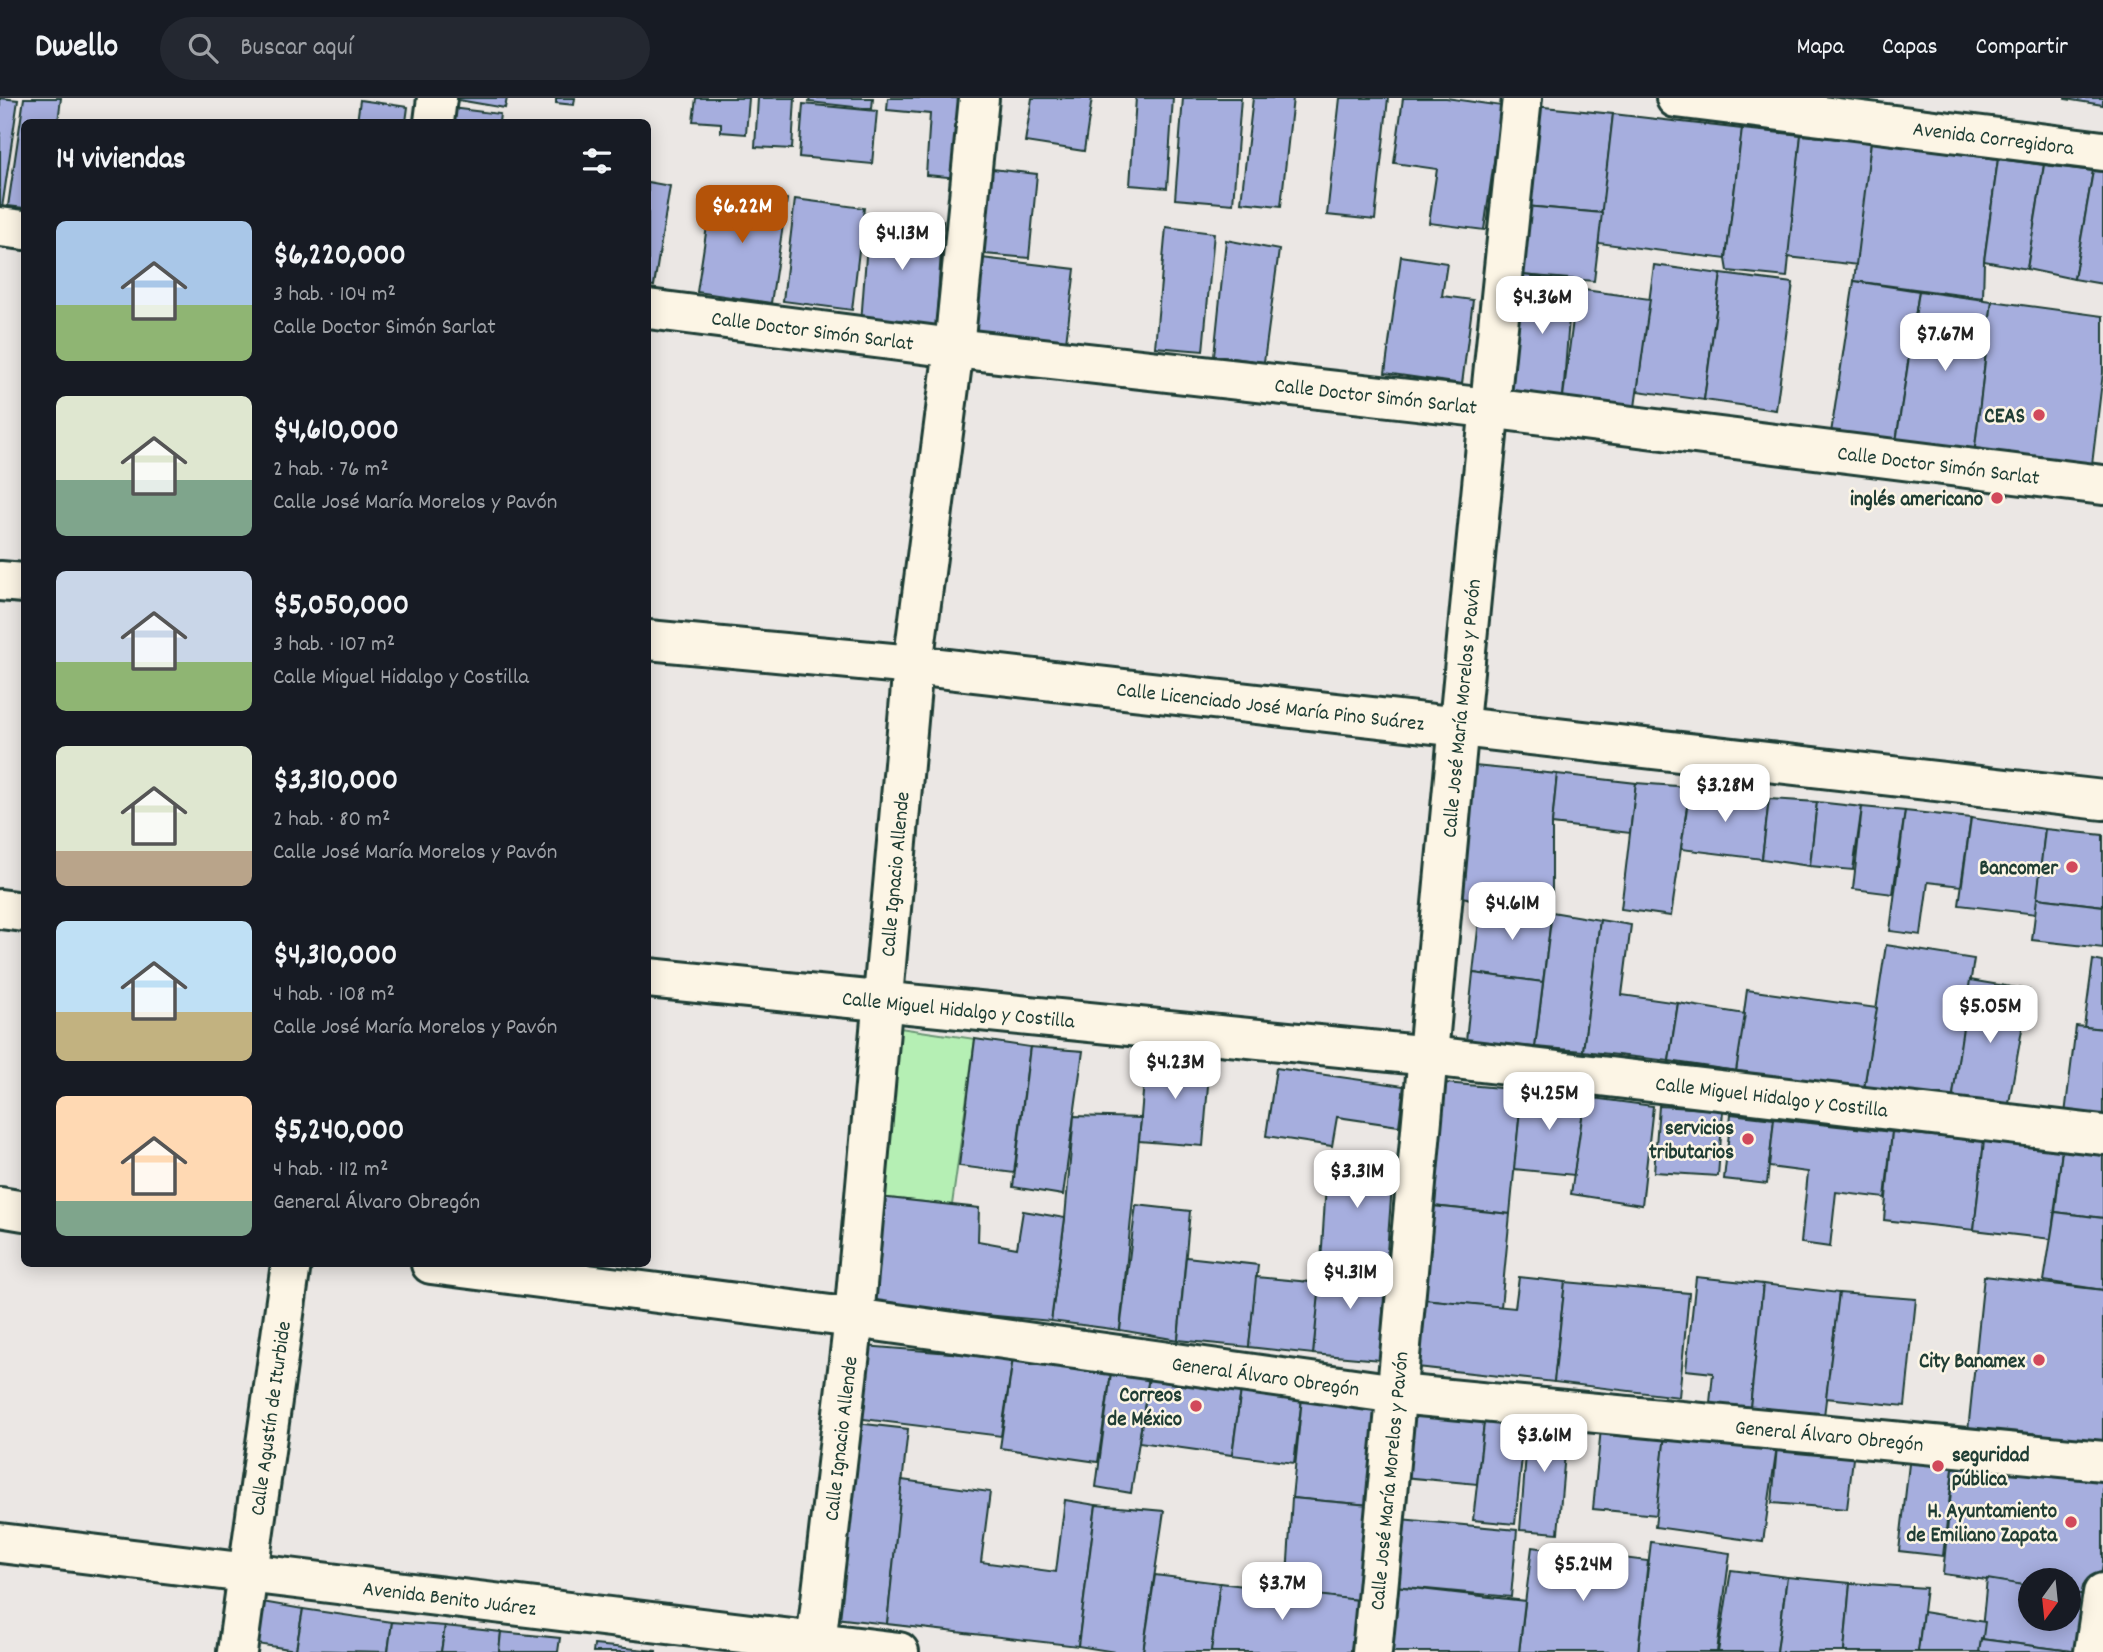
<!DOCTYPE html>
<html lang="es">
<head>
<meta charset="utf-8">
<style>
  :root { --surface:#171b24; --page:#242831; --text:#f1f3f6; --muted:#9ea1a6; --line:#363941; --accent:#b45309 }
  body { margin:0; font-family:Dekko,sans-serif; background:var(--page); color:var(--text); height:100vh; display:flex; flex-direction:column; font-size:26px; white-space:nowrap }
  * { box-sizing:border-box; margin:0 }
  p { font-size:23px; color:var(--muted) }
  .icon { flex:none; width:38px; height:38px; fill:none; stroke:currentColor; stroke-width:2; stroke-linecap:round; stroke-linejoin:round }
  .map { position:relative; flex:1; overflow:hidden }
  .panel { position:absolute; left:21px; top:21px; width:630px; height:1148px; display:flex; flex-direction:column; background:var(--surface); border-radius:10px; box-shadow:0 4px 18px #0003 }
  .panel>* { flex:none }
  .needle { width:46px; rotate:195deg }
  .controls { position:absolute; left:2018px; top:1470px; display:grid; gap:14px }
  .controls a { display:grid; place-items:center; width:63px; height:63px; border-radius:50%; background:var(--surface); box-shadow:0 4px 18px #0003; font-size:35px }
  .price { position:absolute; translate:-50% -60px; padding:0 16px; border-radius:14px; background:#fff; color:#222; font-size:23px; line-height:46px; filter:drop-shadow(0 2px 4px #0008) }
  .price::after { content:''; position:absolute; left:50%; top:42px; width:21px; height:16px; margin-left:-10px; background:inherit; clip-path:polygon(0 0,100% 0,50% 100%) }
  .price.on { background:var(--accent); color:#fff }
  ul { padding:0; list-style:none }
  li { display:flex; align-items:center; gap:21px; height:175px; padding:0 35px }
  li span { display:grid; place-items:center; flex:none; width:196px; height:140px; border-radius:10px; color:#555 }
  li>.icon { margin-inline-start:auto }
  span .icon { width:84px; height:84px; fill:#fffc; stroke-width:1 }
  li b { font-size:30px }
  h2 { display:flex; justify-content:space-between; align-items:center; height:84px; padding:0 35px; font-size:30px }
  header { display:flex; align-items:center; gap:42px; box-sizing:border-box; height:98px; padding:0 35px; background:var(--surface); border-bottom:2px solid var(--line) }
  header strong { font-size:33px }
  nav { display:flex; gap:38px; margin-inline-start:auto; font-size:24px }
  .search { width:490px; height:63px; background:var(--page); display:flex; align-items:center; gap:18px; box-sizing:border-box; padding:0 24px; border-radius:38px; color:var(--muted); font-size:26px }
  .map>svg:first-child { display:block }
  .green { fill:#b5efb4; stroke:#6a9674; stroke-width:2 }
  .building { fill:#a6aede; stroke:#1f3d34; stroke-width:2 }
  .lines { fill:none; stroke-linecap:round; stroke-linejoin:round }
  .minor-casing { stroke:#1f3d34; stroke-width:44 }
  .minor { stroke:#fcf5e5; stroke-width:38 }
  .poi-dot { fill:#d1495b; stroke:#fcf5e5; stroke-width:2.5 }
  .labels { text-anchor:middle; stroke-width:5; stroke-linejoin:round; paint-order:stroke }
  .street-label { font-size:21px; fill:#1f3d34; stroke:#fcf5e5 }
  .poi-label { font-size:21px; font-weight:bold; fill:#1f3d34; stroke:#fcf5e5; text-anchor:end }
</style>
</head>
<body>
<header>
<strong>Dwello</strong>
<div class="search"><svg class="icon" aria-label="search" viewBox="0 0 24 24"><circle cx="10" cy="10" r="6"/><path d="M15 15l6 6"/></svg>Buscar aquí</div>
<nav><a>Mapa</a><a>Capas</a><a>Compartir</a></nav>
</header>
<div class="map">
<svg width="2103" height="1554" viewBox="0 0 2103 1554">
  <rect width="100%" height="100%" fill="#ebe7e4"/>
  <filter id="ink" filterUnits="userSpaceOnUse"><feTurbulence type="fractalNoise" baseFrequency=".0143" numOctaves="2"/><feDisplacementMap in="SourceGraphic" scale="14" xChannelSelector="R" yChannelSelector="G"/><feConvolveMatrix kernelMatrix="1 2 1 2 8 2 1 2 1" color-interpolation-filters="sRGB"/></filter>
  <g filter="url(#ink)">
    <path class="green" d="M893 929 975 941 952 1107 879 1099Z"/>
    <g class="building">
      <path d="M0 0 18 2 2 110H0Z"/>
      <path d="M24 0H61L58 24H24V110L8 108Z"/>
      <path d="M447 0H507L505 10Z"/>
      <path d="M556 0H575L574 7 556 5Z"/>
      <path d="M696 0H749L746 36 721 34V25L693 23Z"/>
      <path d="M758 0H795L792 51 755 49Z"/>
      <path d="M810 0H873L872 11 809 4Z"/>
      <path d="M888 0H965L959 80 926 77 930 16 887 12Z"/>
      <path d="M1032 0H1092L1084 53 1025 44Z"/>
      <path d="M1136 0H1173L1167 90 1130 87Z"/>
      <path d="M1183 0H1241L1233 106 1175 101Z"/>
      <path d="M1253 0H1293L1281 108 1241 104Z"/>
      <path d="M1340 0H1388L1375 122 1327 117Z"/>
      <path d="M1403 0H1446L1502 8 1484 132 1429 125 1437 71 1394 65Z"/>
      <path d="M2103 0V7L2065 1V0Z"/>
      <path d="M360 2 408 9 406 24H357Z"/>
      <path d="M803 6 877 13 872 66 799 59Z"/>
      <path d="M1534 8 1613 16 1602 115 1525 108Z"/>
      <path d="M443 9 500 16 499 24H441Z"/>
      <path d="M1613 16 1742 31 1726 161 1598 145Z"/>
      <path d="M1742 31 1801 37 1787 179 1728 173 1726 161Z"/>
      <path d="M1801 37 1871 44 1858 167 1788 159Z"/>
      <path d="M1871 44 1998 61 1984 163 1983 200 1854 183Z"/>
      <path d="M1998 61 2044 67 2027 171 1984 163Z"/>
      <path d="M2044 67 2093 73 2074 181 2027 171Z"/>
      <path d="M983 70 1037 76 1029 160 974 155Z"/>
      <path d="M2093 73 2103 74V186L2074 181Z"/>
      <path d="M648 84 670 88 654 188 648 187Z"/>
      <path d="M713 89 787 101 771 205 697 194Z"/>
      <path d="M795 101 864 110 852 212 783 203Z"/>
      <path d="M1525 108 1602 115 1594 183 1521 177Z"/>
      <path d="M869 118 943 123 936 230 861 225Z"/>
      <path d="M1166 129 1214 135 1203 253 1155 249Z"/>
      <path d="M1226 142 1279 152 1264 264 1214 258Z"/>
      <path d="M1401 158 1447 165 1442 198 1473 202 1462 286 1385 275Z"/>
      <path d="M973 159 1075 171 1066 244 964 232Z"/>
      <path d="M1654 167 1721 176 1704 302 1637 293Z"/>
      <path d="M1721 176 1793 185 1776 312 1704 302Z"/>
      <path d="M1521 177 1572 182 1563 299 1511 295Z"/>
      <path d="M1854 183 1919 193 1896 344 1831 335Z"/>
      <path d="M1577 191 1650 201 1635 309 1563 299Z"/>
      <path d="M1919 193 1992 203 1974 358 1896 344Z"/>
      <path d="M1992 203 2103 218V275L2091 375 1974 358Z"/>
      <path d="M1474 668 1557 676 1552 726V814L1481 805 1461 798Z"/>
      <path d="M1557 676 1636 685 1630 735 1552 726Z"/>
      <path d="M1636 685 1690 689 1671 818 1621 811Z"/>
      <path d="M1690 689 1769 701 1762 761 1681 751Z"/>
      <path d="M1769 701 1817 704 1810 768 1762 761Z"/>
      <path d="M1817 704 1862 709 1853 772 1810 768Z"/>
      <path d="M1862 709 1905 713 1893 796 1853 791Z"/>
      <path d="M1905 713 1971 720 1961 788 1928 784 1921 837 1890 833Z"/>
      <path d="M1971 720 2045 731 2036 816 1959 807Z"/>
      <path d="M2045 731 2103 737V808L2037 800Z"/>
      <path d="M2037 800 2103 808V850L2032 842Z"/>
      <path d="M1481 805 1552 814 1543 884 1473 875Z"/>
      <path d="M1552 814 1600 822 1583 953 1535 949Z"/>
      <path d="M1600 822 1631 827 1622 897 1678 905 1669 963 1583 953Z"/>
      <path d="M1886 847 1974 861 1952 1004 1864 990Z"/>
      <path d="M2093 862 2103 864V931L2084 929Z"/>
      <path d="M1473 875 1543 884 1535 949 1466 943Z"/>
      <path d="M1970 882 2029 892 2008 1011 1952 1004Z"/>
      <path d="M1747 892 1877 910 1864 990 1736 973Z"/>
      <path d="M1678 905 1745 916 1736 973 1669 963Z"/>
      <path d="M2076 928 2103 931V1020L2065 1016Z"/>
      <path d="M975 941 1030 949 1014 1075 959 1068Z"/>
      <path d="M1030 949 1083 953 1063 1097 1013 1089Z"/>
      <path d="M1146 958 1210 963 1203 1048 1139 1043Z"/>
      <path d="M1276 970 1404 988 1399 1028 1337 1019 1332 1048 1266 1038Z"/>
      <path d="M1445 985 1522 992 1510 1116 1432 1108Z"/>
      <path d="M1522 992 1585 999 1574 1077 1514 1071Z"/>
      <path d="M1585 999 1653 1008 1642 1107 1571 1096Z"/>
      <path d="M1659 1008 1723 1012 1718 1078 1654 1074Z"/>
      <path d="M1731 1016 1774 1021 1767 1086 1724 1081Z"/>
      <path d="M1074 1018 1141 1020 1120 1232 1051 1223 1065 1120Z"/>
      <path d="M1774 1021 1892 1034 1885 1100 1836 1094 1830 1149 1801 1145 1808 1074 1769 1069Z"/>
      <path d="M1892 1034 1984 1043 1974 1132 1884 1122Z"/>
      <path d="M1984 1043 2062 1052 2051 1141 1974 1132Z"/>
      <path d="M2062 1052 2103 1057V1120L2055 1114Z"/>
      <path d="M1328 1055 1394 1060 1386 1168 1321 1164Z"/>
      <path d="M879 1099 979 1110 978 1143 1017 1150 1023 1113 1065 1120 1051 1223 867 1206Z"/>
      <path d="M1136 1107 1190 1113 1178 1242 1120 1232Z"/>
      <path d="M1432 1108 1510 1116 1501 1209 1423 1201Z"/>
      <path d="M2055 1114 2103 1120V1192L2044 1183Z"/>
      <path d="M1186 1159 1258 1167 1249 1249 1178 1242Z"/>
      <path d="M1321 1164 1386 1168 1380 1262 1313 1256Z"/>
      <path d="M1984 1178 2103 1192V1350L1968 1333Z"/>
      <path d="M1256 1179 1320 1185 1313 1256 1249 1249Z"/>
      <path d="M1519 1179 1565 1184 1554 1284 1417 1269 1423 1201 1515 1210Z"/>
      <path d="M1696 1179 1763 1186 1750 1310 1710 1305 1713 1275 1686 1272Z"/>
      <path d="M1565 1184 1689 1195 1679 1299 1554 1284Z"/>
      <path d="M1763 1186 1839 1195 1824 1318 1750 1310Z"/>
      <path d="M1839 1195 1916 1201 1905 1308 1826 1300Z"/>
      <path d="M864 1248 1013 1260 1001 1338 855 1320Z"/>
      <path d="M1013 1260 1111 1275 1098 1364 1000 1350Z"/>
      <path d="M1111 1275 1149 1279 1131 1395 1096 1389Z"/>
      <path d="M1149 1279 1241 1292 1232 1357 1139 1344Z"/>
      <path d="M1241 1292 1302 1300 1294 1365 1232 1357Z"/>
      <path d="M1302 1300 1376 1308 1369 1407 1292 1400Z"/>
      <path d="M1409 1308 1485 1316 1477 1386 1403 1379Z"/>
      <path d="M1485 1316 1526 1321 1515 1426 1473 1422Z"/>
      <path d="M1529 1318 1568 1321 1558 1435 1520 1432Z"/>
      <path d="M856 1325 908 1331 887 1526 835 1520Z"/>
      <path d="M1601 1330 1665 1336 1657 1417 1593 1411Z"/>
      <path d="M1665 1336 1777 1348 1763 1444 1655 1429Z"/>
      <path d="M1777 1348 1854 1352 1847 1411 1772 1405Z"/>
      <path d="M1910 1357 1954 1362 1943 1458 1899 1453Z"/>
      <path d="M1954 1362 2103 1382V1466L2097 1499 2068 1494V1482H2030V1488L1943 1476Z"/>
      <path d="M902 1382 990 1394 981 1464 1056 1474 1065 1402 1096 1407 1078 1548 887 1526Z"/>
      <path d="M1292 1400 1369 1407 1358 1502 1286 1494Z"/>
      <path d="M1096 1407 1164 1413 1143 1554H1115L1078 1548Z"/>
      <path d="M1400 1421 1517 1432 1511 1499 1394 1488Z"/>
      <path d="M1651 1444 1730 1455 1717 1554H1638Z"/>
      <path d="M1532 1449 1648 1463 1638 1554H1519Z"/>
      <path d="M1731 1472 1787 1479 1777 1554H1718Z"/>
      <path d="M1155 1477 1220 1485 1211 1554H1143Z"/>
      <path d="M1787 1479 1850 1485 1844 1554H1777Z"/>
      <path d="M1987 1481 2030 1488V1521H2068V1494L2097 1499 2079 1554 1981 1541Z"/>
      <path d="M1220 1485 1358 1502 1351 1554H1211Z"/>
      <path d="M1850 1485 1926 1490 1918 1554H1844Z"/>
      <path d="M1394 1488 1525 1503 1519 1554H1387Z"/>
      <path d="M251 1502 303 1511 296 1552 244 1544Z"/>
      <path d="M303 1511 392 1524 388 1554 296 1552Z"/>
      <path d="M1923 1514 1985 1524 1981 1554H1918Z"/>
      <path d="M392 1524 445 1528 441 1554H388Z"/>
      <path d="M445 1528 501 1534 499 1554H441Z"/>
      <path d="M501 1534 560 1540 558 1554H499Z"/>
      <path d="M1981 1541 2079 1554H1979Z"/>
      <path d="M594 1547 656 1553V1554H593Z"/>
    </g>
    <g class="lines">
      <g class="minor-casing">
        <g id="minor">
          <path id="s1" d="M1676 0 2103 53"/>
          <path d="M434 24 437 0"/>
          <path d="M0 129 24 132"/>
          <path id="s2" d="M648 211 954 250 1488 310 2103 387"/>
          <path d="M0 483 24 485"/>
          <path id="s3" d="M648 542 913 567 2103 702"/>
          <path d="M0 811 24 814"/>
          <path id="s4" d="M648 880 1430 958 2103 1037"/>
          <path d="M0 1109 24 1113"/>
          <path id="s5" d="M431 1166 854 1220 1397 1296 2103 1363"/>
          <path id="s6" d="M0 1445 899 1554"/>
          <path id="s7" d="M237 1554 291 1166"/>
          <path id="s8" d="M815 1554 854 1220 913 567 954 250 979 0"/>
          <path id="s9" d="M1372 1554C1422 1036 1466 517 1522 0"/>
          <path d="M2094 1554 2103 1495"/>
        </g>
      </g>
      <use href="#minor" class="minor"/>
    </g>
  </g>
  <g class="poi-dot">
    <circle cx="2039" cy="317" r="7"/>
    <circle cx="1997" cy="400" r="7"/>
    <circle cx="2072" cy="769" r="7"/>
    <circle cx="1748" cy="1041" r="7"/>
    <circle cx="2039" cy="1262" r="7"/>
    <circle cx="1196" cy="1308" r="7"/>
    <circle cx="1938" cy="1368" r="7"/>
    <circle cx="2071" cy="1424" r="7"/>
  </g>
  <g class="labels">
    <g class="street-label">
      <text dy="7" stroke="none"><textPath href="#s1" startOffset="320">Avenida Corregidora</textPath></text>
      <text dy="7" stroke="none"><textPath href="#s2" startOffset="166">Calle Doctor Simón Sarlat</textPath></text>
      <text dy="7" stroke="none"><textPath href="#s2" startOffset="733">Calle Doctor Simón Sarlat</textPath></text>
      <text dy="7" stroke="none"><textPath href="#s2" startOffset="1300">Calle Doctor Simón Sarlat</textPath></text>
      <text dy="7" stroke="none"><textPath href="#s3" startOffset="626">Calle Licenciado José María Pino Suárez</textPath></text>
      <text dy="7" stroke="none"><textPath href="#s9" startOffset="948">Calle José María Morelos y Pavón</textPath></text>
      <text dy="7" stroke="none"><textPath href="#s8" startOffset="782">Calle Ignacio Allende</textPath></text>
      <text dy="7" stroke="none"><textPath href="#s4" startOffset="312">Calle Miguel Hidalgo y Costilla</textPath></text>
      <text dy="7" stroke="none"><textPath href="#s4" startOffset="1130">Calle Miguel Hidalgo y Costilla</textPath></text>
      <text dy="7" stroke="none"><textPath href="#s5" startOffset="842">General Álvaro Obregón</textPath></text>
      <text dy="7" stroke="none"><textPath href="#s7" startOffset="236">Calle Agustín de Iturbide</textPath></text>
      <text dy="7" stroke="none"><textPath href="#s5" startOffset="1409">General Álvaro Obregón</textPath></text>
      <text dy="7" stroke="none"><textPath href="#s8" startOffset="215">Calle Ignacio Allende</textPath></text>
      <text dy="7" stroke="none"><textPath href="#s9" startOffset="172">Calle José María Morelos y Pavón</textPath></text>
      <text dy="7" stroke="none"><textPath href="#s6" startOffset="453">Avenida Benito Juárez</textPath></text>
    </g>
    <g class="poi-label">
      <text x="2025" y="324">CEAS</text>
      <text x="1983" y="407">inglés americano</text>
      <text x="2058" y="776">Bancomer</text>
      <text x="1734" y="1036">servicios<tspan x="1734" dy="24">tributarios</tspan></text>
      <text x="2025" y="1269">City Banamex</text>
      <text x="1182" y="1303">Correos<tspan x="1182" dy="24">de México</tspan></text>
      <text x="1952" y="1363" text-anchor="start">seguridad<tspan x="1952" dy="24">pública</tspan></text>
      <text x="2057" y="1419">H. Ayuntamiento<tspan x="2057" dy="24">de Emiliano Zapata</tspan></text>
    </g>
  </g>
</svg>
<div class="controls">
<a><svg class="needle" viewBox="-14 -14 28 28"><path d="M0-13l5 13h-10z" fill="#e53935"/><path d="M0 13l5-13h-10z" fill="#9ea1a6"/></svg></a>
</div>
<b class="price on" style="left:742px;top:147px">$6.22M</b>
<b class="price" style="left:902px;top:174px">$4.13M</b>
<b class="price" style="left:1542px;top:238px">$4.36M</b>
<b class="price" style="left:1945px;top:275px">$7.67M</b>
<b class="price" style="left:1725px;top:726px">$3.28M</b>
<b class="price" style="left:1512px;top:844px">$4.61M</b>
<b class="price" style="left:1990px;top:947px">$5.05M</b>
<b class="price" style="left:1175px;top:1003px">$4.23M</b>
<b class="price" style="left:1549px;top:1034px">$4.25M</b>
<b class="price" style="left:1357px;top:1112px">$3.31M</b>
<b class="price" style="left:1350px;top:1213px">$4.31M</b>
<b class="price" style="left:1544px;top:1376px">$3.61M</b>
<b class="price" style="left:1583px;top:1505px">$5.24M</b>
<b class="price" style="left:1282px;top:1524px">$3.7M</b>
<section class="panel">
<h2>14 viviendas<svg class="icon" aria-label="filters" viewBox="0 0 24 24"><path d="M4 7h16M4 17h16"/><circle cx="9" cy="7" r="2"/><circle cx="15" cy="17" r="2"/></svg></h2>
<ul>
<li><span style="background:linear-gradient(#a9c7e8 60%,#8fb573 0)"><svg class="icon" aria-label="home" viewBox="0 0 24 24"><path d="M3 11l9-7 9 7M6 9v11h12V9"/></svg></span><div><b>$6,220,000</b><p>3 hab. · 104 m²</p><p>Calle Doctor Simón Sarlat</p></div></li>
<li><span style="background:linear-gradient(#dfe7d0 60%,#7fa58c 0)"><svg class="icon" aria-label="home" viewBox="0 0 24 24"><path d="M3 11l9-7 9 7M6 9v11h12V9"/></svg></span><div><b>$4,610,000</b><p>2 hab. · 76 m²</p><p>Calle José María Morelos y Pavón</p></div></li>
<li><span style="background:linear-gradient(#c9d6e8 65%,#8fb573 0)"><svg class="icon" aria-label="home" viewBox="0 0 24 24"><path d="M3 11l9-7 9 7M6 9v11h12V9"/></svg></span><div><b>$5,050,000</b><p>3 hab. · 107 m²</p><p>Calle Miguel Hidalgo y Costilla</p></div></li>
<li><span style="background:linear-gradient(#dfe7d0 75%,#b9a48a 0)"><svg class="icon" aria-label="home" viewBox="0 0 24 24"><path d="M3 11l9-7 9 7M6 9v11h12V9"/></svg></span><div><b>$3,310,000</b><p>2 hab. · 80 m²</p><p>Calle José María Morelos y Pavón</p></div></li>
<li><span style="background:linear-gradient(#bfe0f5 65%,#c2b280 0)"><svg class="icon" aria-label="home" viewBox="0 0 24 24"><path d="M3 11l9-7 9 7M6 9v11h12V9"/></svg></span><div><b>$4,310,000</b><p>4 hab. · 108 m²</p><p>Calle José María Morelos y Pavón</p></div></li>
<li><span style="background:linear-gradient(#ffd9b3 75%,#7fa58c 0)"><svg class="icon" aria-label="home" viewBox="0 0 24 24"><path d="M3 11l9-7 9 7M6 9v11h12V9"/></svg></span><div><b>$5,240,000</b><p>4 hab. · 112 m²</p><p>General Álvaro Obregón</p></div></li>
</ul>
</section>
</div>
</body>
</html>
